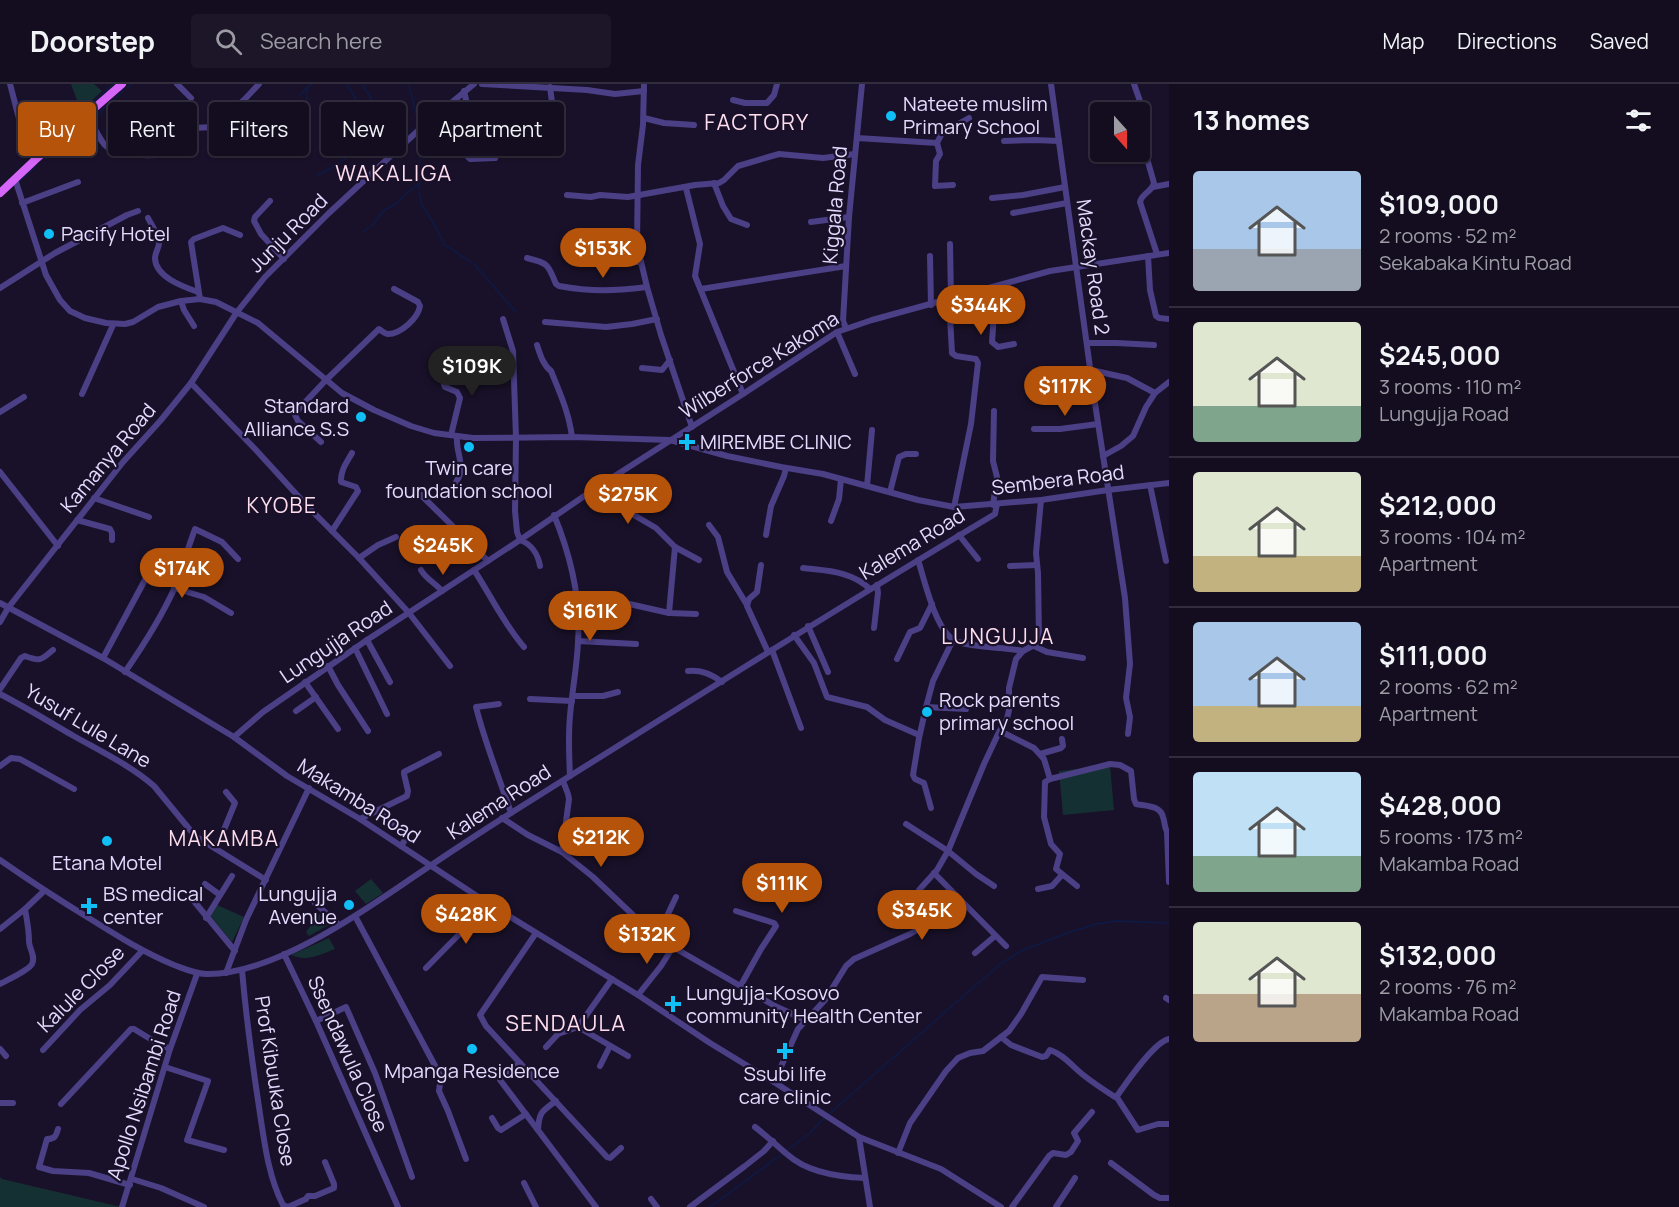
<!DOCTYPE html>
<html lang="en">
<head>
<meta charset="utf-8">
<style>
  :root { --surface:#130d1f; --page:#1c1628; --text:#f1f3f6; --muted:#9d9ca4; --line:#322d3d; --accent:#b45309 }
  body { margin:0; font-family:Manrope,sans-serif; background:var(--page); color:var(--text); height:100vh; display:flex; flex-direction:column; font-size:22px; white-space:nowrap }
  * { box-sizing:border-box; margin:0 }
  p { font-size:20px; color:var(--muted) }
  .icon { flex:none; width:33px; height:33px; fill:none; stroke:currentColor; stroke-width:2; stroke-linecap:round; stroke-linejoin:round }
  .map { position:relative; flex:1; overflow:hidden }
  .details { display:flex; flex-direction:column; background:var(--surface); width:510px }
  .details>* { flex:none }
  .top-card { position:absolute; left:18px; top:18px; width:570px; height:54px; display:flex; gap:12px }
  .needle { width:39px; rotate:159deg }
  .fabs { position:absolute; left:1090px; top:18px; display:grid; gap:12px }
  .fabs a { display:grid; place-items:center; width:60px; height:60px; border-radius:6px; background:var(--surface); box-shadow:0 2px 4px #0004,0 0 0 2px var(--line); font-size:30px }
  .price { position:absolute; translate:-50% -51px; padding:0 14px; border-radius:21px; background:var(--accent); color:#fff; font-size:20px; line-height:39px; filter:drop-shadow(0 2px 3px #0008) }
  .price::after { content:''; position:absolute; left:50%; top:36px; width:18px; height:14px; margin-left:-9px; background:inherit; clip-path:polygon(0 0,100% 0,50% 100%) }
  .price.active { background:#222; color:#fff }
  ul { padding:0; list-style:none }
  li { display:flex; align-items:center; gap:18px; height:150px; padding:0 24px }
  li+li { border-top:2px solid var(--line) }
  li span { display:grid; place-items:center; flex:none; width:168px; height:120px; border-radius:6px; color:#555 }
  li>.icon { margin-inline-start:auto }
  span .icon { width:72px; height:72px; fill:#fffc; stroke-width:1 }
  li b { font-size:26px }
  h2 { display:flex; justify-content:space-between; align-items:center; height:72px; padding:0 24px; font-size:26px }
  .chip { padding:0 21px; border-radius:6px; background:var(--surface); box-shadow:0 2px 4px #0004,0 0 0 2px var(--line); font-size:21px; line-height:54px }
  .chip.active { background:var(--accent); color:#fff }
  header { display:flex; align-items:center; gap:36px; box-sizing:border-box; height:84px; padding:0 30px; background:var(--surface); border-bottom:2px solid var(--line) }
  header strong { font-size:28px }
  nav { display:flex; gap:33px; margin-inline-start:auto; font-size:21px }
  .search { width:420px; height:54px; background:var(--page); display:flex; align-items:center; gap:15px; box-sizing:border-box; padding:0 21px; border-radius:6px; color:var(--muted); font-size:22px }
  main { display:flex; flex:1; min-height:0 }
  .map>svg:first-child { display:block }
  .green { fill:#153033 }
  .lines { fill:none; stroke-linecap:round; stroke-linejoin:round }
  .stream { stroke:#0d1a46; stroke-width:1.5 }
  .minor { stroke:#4b3f86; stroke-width:6 }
  .major { stroke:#d666f9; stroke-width:8 }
  .poi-dot { fill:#0fbff6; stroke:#191129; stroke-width:2 }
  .labels { text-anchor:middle; stroke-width:4.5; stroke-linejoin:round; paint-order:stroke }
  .poi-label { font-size:20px; fill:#e4dbfe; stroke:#191129; text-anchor:start }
  .street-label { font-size:20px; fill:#e4dbfe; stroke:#191129 }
  .neighbourhood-label { font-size:21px; letter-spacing:1.5px; fill:#fedded; stroke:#191129 }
  .quarter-label { font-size:22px; letter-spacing:1.5px; fill:#fedded; stroke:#191129 }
</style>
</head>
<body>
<header>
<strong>Doorstep</strong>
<div class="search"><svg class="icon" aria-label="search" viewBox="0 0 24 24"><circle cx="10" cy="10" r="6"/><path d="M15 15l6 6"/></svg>Search here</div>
<nav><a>Map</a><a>Directions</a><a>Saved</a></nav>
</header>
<main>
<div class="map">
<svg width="1169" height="1123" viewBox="0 0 1169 1123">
  <rect width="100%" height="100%" fill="#191129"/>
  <g class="green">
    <path d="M71 0H94L102 7 81 27Z"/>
    <path d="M1110 682 1114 726 1063 731 1059 687Z"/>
    <path d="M371 795 383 809 366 820 355 807Z"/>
    <path d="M217 821 244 833 232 858 210 832Z"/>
    <path d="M319 830 332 839 309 852 306 848Z"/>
    <path d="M329 854 335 865C319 871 307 878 291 871Z"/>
    <path d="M0 1093 2 1095 121 1123H0Z"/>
  </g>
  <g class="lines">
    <g class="stream">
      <path d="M347 0 360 22 378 42"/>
      <path d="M362 0 399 58 407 50"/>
      <path d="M409 0 418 39 415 42"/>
      <path d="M127 4 132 0"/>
      <path d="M300 11 311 0"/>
      <path d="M112 17 124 6"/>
      <path d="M83 27 113 0"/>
      <path d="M296 32 307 15V4"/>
      <path d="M94 34 108 20"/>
      <path d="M66 43 78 32"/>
      <path d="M438 46 433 48 435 54 445 52 444 57"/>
      <path d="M410 47 412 45"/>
      <path d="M420 47 419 109 422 121 438 147 444 160 475 181 515 227"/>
      <path d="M439 49 438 46 444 44V47"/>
      <path d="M421 51 427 52 430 74"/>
      <path d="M429 56 435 54 439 70"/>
      <path d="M440 58 439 49 445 48V51"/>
      <path d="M428 60 444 57"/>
      <path d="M33 61 35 63 40 64 57 51"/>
      <path d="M429 64 445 60V58"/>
      <path d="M387 67 398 59"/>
      <path d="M46 75 88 38"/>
      <path d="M318 91 335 82 354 68 366 53 380 43 383 39 386 38"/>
      <path d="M19 98 36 82"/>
      <path d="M363 148 373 141 383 127 394 121 420 98"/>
      <path d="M829 1030 976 901 1002 879 1021 867 1067 849 1097 840 1116 837 1169 839"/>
      <path d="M786 1067 809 1050 825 1033"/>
      <path d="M710 1123 782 1070"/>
    </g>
    <g class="minor">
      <path d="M10 0C17 26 22 52 35 76"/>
      <path d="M177 0 191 14"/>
      <path d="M482 0 587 6 615 10 644 7"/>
      <path d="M644 0 643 41 638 81 637 161 647 203 661 251 692 343"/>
      <path d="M1051 0 1094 313 1125 514 1130 580 1126 614 1130 633 1128 650"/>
      <path d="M1134 0 1142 23 1140 30"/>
      <path d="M464 7 469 29 470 47 466 71 470 75 495 74"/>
      <path d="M733 16 745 19H767L774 11 777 0"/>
      <path d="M87 32C93 40 97 51 104 60 115 73 152 72 168 70"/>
      <path d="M644 34 664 39 694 41"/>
      <path d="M1140 50 1154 99C1152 108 1142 109 1140 118L1157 170"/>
      <path d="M535 51 540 47 555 41 550 3"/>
      <path d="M857 54 937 59 942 49 969 34"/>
      <path d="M1004 57 1035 56 1059 57"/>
      <path d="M937 59 940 70 936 77 935 102 953 101"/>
      <path d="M172 69 181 48 191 44 215 43 244 16 259 0"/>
      <path d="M15 95 46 191 60 216 70 227 85 234 106 239 125 240 133 238 158 223 181 217 200 215 216 218 258 239 342 309 374 326 411 342 434 349 473 354 572 353 670 356 727 372 781 383 823 390 918 416 954 423 1041 416 1108 406 1169 399"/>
      <path d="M714 99 723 122 731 135 747 141"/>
      <path d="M1153 103 1169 100"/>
      <path d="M686 104 700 160 695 192 743 310"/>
      <path d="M567 111 591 113 600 111 628 113 695 101 719 99 724 96 738 82 779 70 823 74 855 70"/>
      <path d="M992 114 1023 111 1065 103"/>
      <path d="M270 117 255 133 254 137 261 150 284 175"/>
      <path d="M22 119 78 98"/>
      <path d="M1013 129 1067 119"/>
      <path d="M148 134C152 142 159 151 159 160 158 165 155 170 155 174 155 193 184 203 198 208"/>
      <path d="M811 138 849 133"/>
      <path d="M606 158 637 161"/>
      <path d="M950 160 951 215"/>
      <path d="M930 172 931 221"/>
      <path d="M1148 172 1150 206 1156 232 1159 234 1169 235"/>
      <path d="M527 174C548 179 548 180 556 200L559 202C592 208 614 207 647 203"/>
      <path d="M591 179 641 178"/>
      <path d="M996 202 992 258 998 263 1014 260"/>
      <path d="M0 204 55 169 127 131 138 127"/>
      <path d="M701 205 846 182"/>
      <path d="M200 215 191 158 194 155 223 144 240 151"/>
      <path d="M949 215 952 269 956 272 976 275 978 279 971 340 954 423"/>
      <path d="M181 217 184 226 194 242"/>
      <path d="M503 235 513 267 516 354 515 427 517 448 520 456C531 460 538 470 540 482"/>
      <path d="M545 238 606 243 632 240 657 235"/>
      <path d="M846 244 843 237 849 133 862 0"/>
      <path d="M837 248 855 290"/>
      <path d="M1087 259H1117L1154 261"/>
      <path d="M537 261C540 270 543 281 551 287 560 309 569 329 572 353"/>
      <path d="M642 284 662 286 670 276"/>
      <path d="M1091 286 1127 294 1155 309 1169 298"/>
      <path d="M191 299 256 366 309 424 359 474 409 529 450 582"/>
      <path d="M82 310 113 241"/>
      <path d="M0 328 24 313"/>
      <path d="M1034 345H1060L1098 340"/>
      <path d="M451 351 460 314 457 308 445 303 444 301 459 273"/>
      <path d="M321 358 298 337 295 331 296 328 326 296 379 245C382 247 385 250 388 250 401 250 418 234 420 222L418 218 394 205"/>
      <path d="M1103 372 1121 362 1133 352 1146 323 1155 309"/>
      <path d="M0 388 58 462"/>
      <path d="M456 398C467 383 455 368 457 352"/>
      <path d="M1150 401 1166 477"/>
      <path d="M867 402 872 346"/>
      <path d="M596 404 622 424 656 444 675 463 699 476"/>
      <path d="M890 408 899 373 906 370H916"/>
      <path d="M421 411 488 477"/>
      <path d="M94 414 149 433"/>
      <path d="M993 421 997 393 993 377 994 327"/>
      <path d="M554 431C570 470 581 516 578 558 577 583 572 607 570 632 568 652 569 672 570 692"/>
      <path d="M77 436 110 445 112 449V456"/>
      <path d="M831 437 839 415 841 395"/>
      <path d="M709 441 718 453 727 488 747 521"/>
      <path d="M332 447 358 407 356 403 341 398C340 387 347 378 352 369"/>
      <path d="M766 451 771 422 784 392 786 384"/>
      <path d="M959 451 978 475"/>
      <path d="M359 474 378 461 396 453"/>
      <path d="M918 476C925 497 936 551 958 558 979 564 1002 563 1023 567"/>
      <path d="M761 481 757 508 749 515 747 522 768 568"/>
      <path d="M1010 482 1037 481"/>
      <path d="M803 484C828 487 851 487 870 505"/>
      <path d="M421 486C425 494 435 499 442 507"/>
      <path d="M474 486C491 512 504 540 524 563"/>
      <path d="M174 504 204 513 231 529"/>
      <path d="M576 515 603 514 669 529 696 530"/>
      <path d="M0 519 103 574 234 653 287 692 360 735 489 820 638 911 710 959 774 998 859 1053 941 1085 1001 1123"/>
      <path d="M669 529 675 463"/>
      <path d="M0 538 8 524 123 378 161 336 191 299 237 228 265 193 329 129 422 43 474 0"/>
      <path d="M808 542 828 588"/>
      <path d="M874 544 878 509 877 501"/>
      <path d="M794 551 814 579 827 613 867 623 885 636 919 651"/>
      <path d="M367 556 390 598"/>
      <path d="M953 556 933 597 926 623 966 625"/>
      <path d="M578 557 636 560"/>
      <path d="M1034 562 1047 568 1083 574"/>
      <path d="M355 564 387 630"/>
      <path d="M772 566 801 644"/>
      <path d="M103 574 146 494"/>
      <path d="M897 575 910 548 920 544 932 520"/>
      <path d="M328 582 338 601 368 647"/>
      <path d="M688 587C702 586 711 590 722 598"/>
      <path d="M125 588C143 562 162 532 175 503 182 484 188 464 195 445L222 458 238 475"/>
      <path d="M305 598 338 645"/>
      <path d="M0 605 21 574 25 572C41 578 41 576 53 566"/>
      <path d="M0 610C25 623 48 637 72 651 100 667 130 681 154 702L195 752 266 796"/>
      <path d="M573 612H603L618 608"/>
      <path d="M530 615 572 617"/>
      <path d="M499 620 476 623C485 659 499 693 511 729"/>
      <path d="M926 623 919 654 913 691 915 695 924 699 931 724"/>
      <path d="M296 627 316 613"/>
      <path d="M1000 647 1034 664 1044 675 1050 695"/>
      <path d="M234 653 263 628 367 556 520 456 596 404 743 310 837 248 872 236 1050 187 1169 169"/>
      <path d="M1040 670 1061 664 1063 662 1062 655"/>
      <path d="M0 682 11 674 20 675 74 705"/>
      <path d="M563 697 568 710 569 715 562 768 593 793 635 833 673 863 775 922 805 936"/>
      <path d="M376 726 405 750 407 753 401 762"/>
      <path d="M502 734 528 751 562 768"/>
      <path d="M360 735 407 712 408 707 404 690V688L439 670"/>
      <path d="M906 740 948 767 976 790 994 802"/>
      <path d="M216 765 235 719 226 708"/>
      <path d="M0 776C30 797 61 817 92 836 119 853 145 869 174 881 185 885 195 890 207 890 271 891 358 831 409 796 443 773 477 750 511 729 672 628 832 527 995 430L997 420"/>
      <path d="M934 789 1006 862"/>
      <path d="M205 800 220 811"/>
      <path d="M1077 802 1056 785 1060 770 1051 760 1044 733 1045 698 1050 695 1110 680 1120 681 1131 687 1134 715 1136 720C1145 722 1160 721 1163 733 1165 738 1164 742 1167 748L1169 798"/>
      <path d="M1038 805 1052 802 1062 791"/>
      <path d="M193 816 235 867"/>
      <path d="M315 819 339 841"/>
      <path d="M736 827 774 839 776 842 761 865 741 901"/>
      <path d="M355 832 441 993 439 1007 448 1027 466 1075"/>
      <path d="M206 834 232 792"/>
      <path d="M0 845 25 825 44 807"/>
      <path d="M536 849 480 931 486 942 520 979 500 993V996L596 1123"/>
      <path d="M658 851 676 813"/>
      <path d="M975 869 995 852"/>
      <path d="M284 870 316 937 398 1123"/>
      <path d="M426 884 489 820"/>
      <path d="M242 886C246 932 252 977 259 1023 264 1056 268 1092 283 1121L288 1123 306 1115 308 1112H315L334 1104V1100L325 1078"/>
      <path d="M226 889 246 836 309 704"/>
      <path d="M0 900C7 896 28 887 32 880 36 872 29 865 29 857 29 846 27 837 25 825"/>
      <path d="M638 911 661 882 673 863"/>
      <path d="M1166 914 1169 916"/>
      <path d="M316 937 346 923 375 989 412 1093"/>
      <path d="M578 943 628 972"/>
      <path d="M1001 953 1011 961 1042 973 1046 972 1050 966C1063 970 1072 982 1082 990 1092 998 1104 1006 1115 1013L1117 1012C1127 998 1154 958 1169 955"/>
      <path d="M546 963 558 950 578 943 612 895"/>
      <path d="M0 965 6 972"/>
      <path d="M43 966 80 926 110 901 142 867"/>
      <path d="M520 979 607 1073 610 1074 621 1064"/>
      <path d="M600 982 610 962"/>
      <path d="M165 983 208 997 187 1056 224 1066"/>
      <path d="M774 998 798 945 825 916 846 882 854 875 910 850 919 845 924 837 919 811V806L937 786 948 767 984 680 999 648 1007 635 1009 626V604L1016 575 1023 567 1036 560 1039 554 1038 489 1036 469 1041 416"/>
      <path d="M1116 1012 1138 1046 1158 1040H1169"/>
      <path d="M0 1019H13"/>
      <path d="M61 1020 131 945H134L157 959 170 965"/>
      <path d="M492 1034 498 1044 501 1046 526 1030"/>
      <path d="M755 1043C767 1052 777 1062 788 1071 808 1089 840 1093 865 1094"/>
      <path d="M58 1045C56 1052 55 1055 47 1055L39 1083 53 1087 89 1089 130 1101"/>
      <path d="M538 1046C539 1028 542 1027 556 1017"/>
      <path d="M859 1053 870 1123"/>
      <path d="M898 1069 910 1039 946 987 958 974 970 969 983 967 1009 947 1021 930 1042 893 1083 896"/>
      <path d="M1111 1079 1154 1111 1160 1114H1169"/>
      <path d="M132 1095 161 1104 204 1123"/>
      <path d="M524 1099 536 1123"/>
      <path d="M651 1115 657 1123"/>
      <path d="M122 1123 170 965 197 890"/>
      <path d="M690 1123 745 1082 764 1067 773 1057"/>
      <path d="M1012 1123 1049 1072 1053 1069 1066 1071 1071 1068 1078 1057 1074 1049 1092 1028"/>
      <path d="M1056 1123 1075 1094"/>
    </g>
    <path class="major" d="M0 109 35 76 122 0"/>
  </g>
  <g class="poi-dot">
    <circle cx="891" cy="32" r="6"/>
    <circle cx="49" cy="150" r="6"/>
    <circle cx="361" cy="333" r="6"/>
    <path d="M684 349h6v6h6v6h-6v6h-6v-6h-6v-6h6z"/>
    <circle cx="469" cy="363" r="6"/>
    <circle cx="927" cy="628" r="6"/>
    <circle cx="107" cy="757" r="6"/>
    <circle cx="349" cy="821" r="6"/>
    <path d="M86 813h6v6h6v6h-6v6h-6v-6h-6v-6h6z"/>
    <path d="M670 911h6v6h6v6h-6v6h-6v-6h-6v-6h6z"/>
    <circle cx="472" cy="965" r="6"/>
    <path d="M782 958h6v6h6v6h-6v6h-6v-6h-6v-6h6z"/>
  </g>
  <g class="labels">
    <g class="poi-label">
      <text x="903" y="27">Nateete muslim<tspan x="903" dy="23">Primary School</tspan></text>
      <text x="61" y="157">Pacify Hotel</text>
      <text x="349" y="329" text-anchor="end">Standard<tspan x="349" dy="23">Alliance S.S</tspan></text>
      <text x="700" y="365">MIREMBE CLINIC</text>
      <text x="469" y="391" text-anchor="middle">Twin care<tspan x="469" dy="23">foundation school</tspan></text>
      <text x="939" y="623">Rock parents<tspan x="939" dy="23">primary school</tspan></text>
      <text x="107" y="786" text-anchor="middle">Etana Motel</text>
      <text x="103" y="817">BS medical<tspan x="103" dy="23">center</tspan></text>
      <text x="337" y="817" text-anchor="end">Lungujja<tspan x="337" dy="23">Avenue</tspan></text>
      <text x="686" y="916">Lungujja-Kosovo<tspan x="686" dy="23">community Health Center</tspan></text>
      <text x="472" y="994" text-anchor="middle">Mpanga Residence</text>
      <text x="785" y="997" text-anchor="middle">Ssubi life<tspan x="785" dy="23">care clinic</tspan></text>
    </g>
    <g class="street-label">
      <text transform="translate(835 121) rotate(-85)" y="7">Kiggala Road</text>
      <text transform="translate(288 149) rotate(-45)" y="7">Junju Road</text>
      <text transform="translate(1093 183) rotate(82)" y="7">Mackay Road 2</text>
      <text transform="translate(759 281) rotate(-32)" y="7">Wilberforce Kakoma</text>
      <text transform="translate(108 374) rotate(-50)" y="7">Kamanya Road</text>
      <text transform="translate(1058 396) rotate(-7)" y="7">Sembera Road</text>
      <text transform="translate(912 460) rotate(-31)" y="7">Kalema Road</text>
      <text transform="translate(336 558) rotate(-34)" y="7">Lungujja Road</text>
      <text transform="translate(88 642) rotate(31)" y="7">Yusuf Lule Lane</text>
      <text transform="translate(359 717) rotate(32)" y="7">Makamba Road</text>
      <text transform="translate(499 718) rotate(-33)" y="7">Kalema Road</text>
      <text transform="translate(81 905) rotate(-45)" y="7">Kalule Close</text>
      <text transform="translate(348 970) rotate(66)" y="7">Ssendawula Close</text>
      <text transform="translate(275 997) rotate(81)" y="7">Prof Kibuuka Close</text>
      <text transform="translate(144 1001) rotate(-72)" y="7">Apollo Nsibambi Road</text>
    </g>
    <g class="neighbourhood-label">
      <text x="282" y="429">KYOBE</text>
      <text x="998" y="560">LUNGUJJA</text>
      <text x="224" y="762">MAKAMBA</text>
    </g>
    <g class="quarter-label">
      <text x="757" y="46">FACTORY</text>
      <text x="394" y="97">WAKALIGA</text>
      <text x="566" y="947">SENDAULA</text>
    </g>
  </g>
</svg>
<div class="fabs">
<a><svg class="needle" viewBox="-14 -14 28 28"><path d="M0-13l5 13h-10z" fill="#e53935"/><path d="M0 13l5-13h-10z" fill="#9d9ca4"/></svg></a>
</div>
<b class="price" style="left:603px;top:195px">$153K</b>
<b class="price" style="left:981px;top:252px">$344K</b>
<b class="price active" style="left:472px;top:313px">$109K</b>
<b class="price" style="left:1065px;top:333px">$117K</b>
<b class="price" style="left:628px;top:441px">$275K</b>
<b class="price" style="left:443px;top:492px">$245K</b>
<b class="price" style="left:182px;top:515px">$174K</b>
<b class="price" style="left:590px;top:558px">$161K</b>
<b class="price" style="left:601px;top:784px">$212K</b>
<b class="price" style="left:782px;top:830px">$111K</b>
<b class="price" style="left:922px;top:857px">$345K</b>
<b class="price" style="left:466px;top:861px">$428K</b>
<b class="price" style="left:647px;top:881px">$132K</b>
<div class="top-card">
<a class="chip active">Buy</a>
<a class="chip">Rent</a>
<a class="chip">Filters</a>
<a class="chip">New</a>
<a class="chip">Apartment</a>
</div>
</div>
<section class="details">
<h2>13 homes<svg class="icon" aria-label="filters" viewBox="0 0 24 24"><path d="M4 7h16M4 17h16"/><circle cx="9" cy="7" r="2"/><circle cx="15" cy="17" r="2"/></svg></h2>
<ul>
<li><span style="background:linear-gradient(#a9c7e8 65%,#9aa5b1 0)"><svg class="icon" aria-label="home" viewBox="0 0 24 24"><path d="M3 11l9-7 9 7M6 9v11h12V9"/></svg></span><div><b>$109,000</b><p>2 rooms · 52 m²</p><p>Sekabaka Kintu Road</p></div></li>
<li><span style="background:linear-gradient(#dfe7d0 70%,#7fa58c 0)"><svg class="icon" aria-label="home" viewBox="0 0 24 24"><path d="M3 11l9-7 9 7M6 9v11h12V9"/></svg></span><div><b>$245,000</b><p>3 rooms · 110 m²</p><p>Lungujja Road</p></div></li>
<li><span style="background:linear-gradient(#dfe7d0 70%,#c2b280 0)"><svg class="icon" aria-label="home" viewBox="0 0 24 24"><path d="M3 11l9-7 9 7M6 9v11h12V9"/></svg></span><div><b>$212,000</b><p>3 rooms · 104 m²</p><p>Apartment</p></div></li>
<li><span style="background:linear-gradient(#a9c7e8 70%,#c2b280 0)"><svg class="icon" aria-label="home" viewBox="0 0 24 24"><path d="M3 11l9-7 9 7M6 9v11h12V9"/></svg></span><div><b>$111,000</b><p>2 rooms · 62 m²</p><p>Apartment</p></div></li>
<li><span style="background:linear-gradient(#bfe0f5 70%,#7fa58c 0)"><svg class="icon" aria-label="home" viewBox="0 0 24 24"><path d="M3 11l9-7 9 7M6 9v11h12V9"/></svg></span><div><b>$428,000</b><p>5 rooms · 173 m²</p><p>Makamba Road</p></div></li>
<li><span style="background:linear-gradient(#dfe7d0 60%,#b9a48a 0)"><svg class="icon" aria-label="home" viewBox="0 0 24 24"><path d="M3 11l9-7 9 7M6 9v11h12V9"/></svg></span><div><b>$132,000</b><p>2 rooms · 76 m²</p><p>Makamba Road</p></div></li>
</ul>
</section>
</main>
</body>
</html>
